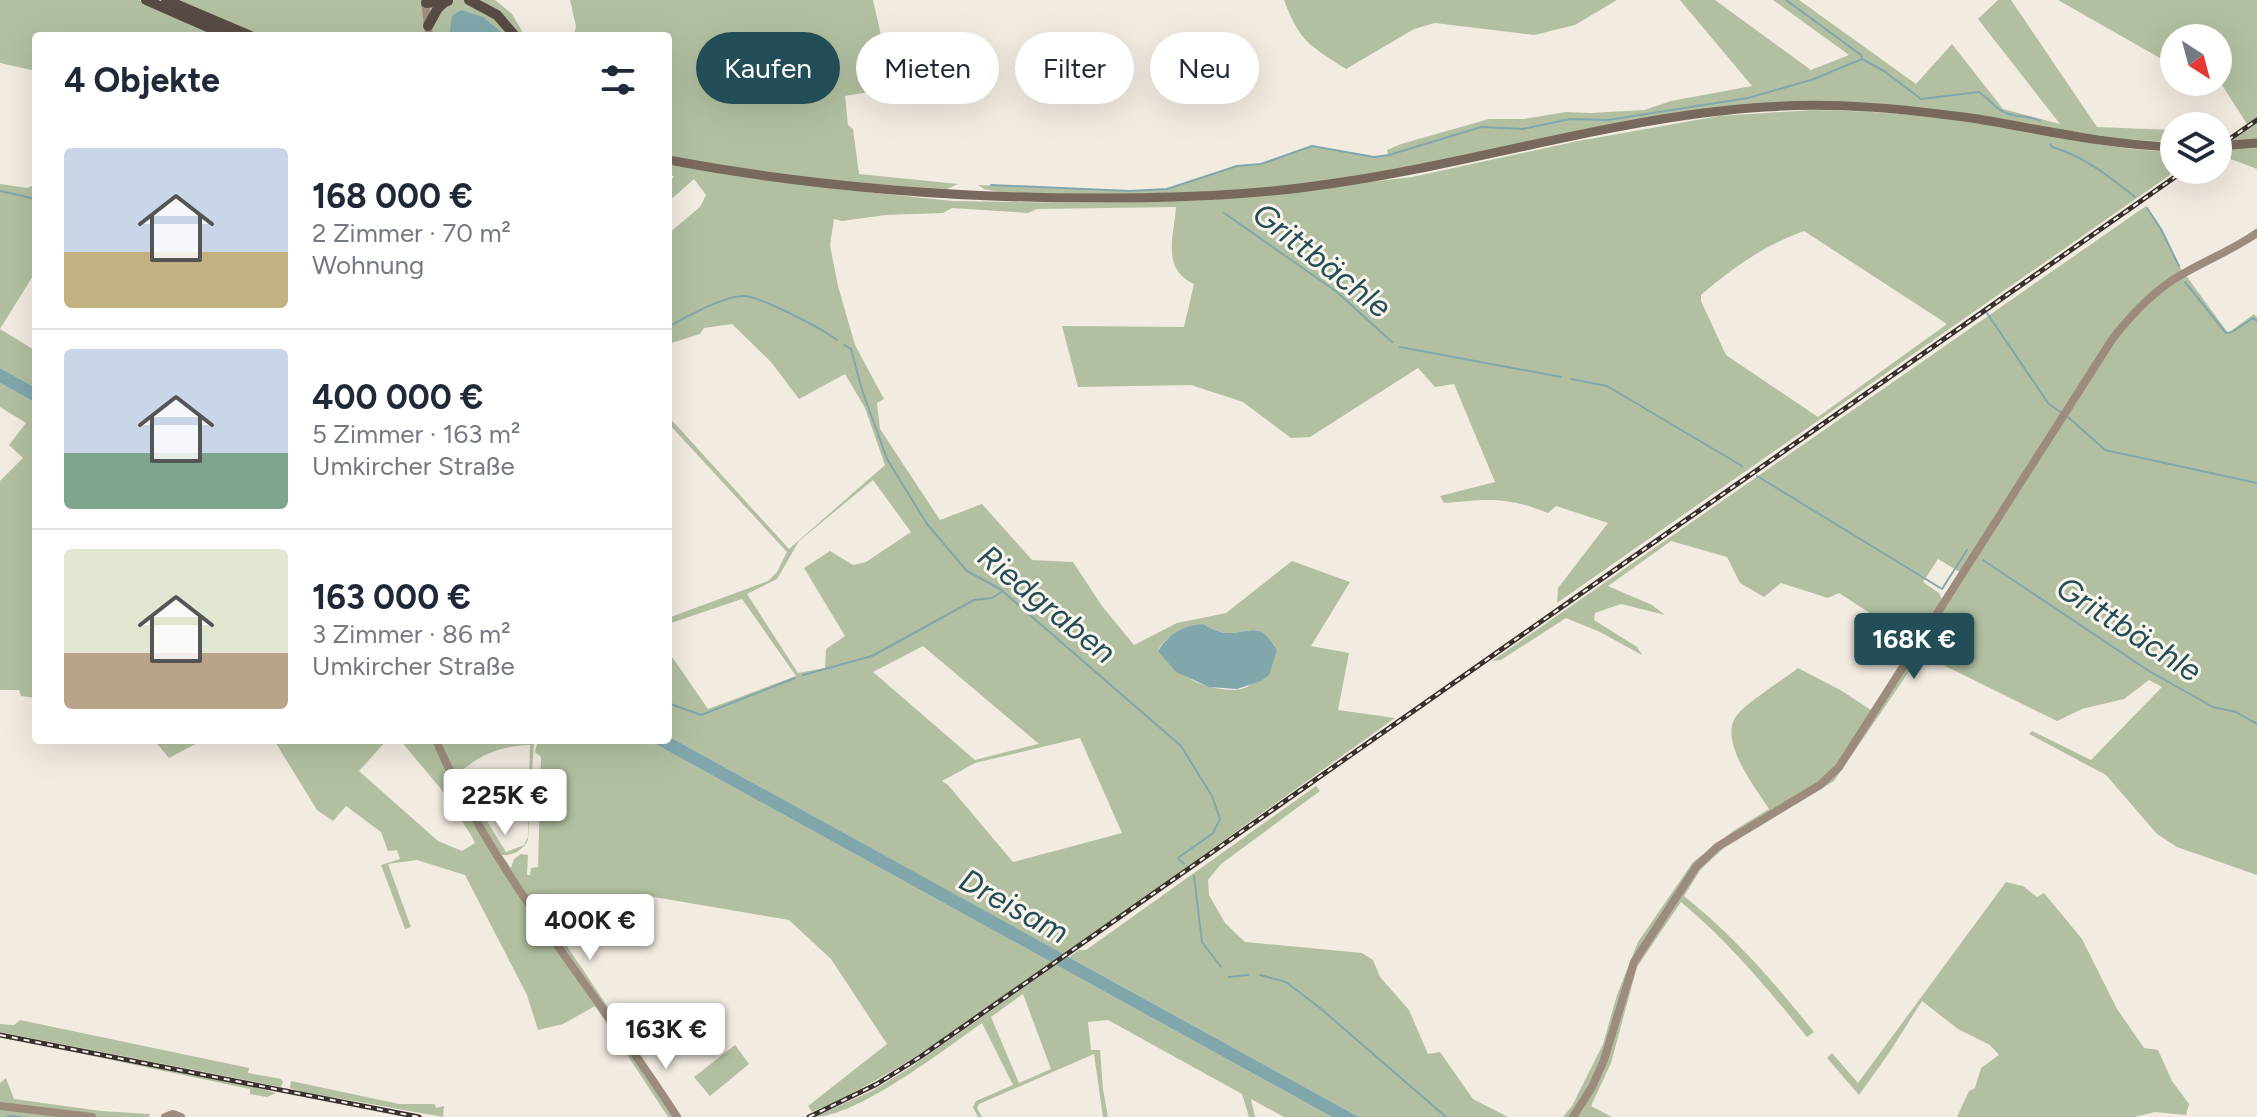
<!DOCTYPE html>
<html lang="de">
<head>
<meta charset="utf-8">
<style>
  :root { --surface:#fff; --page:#f2f2f3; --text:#1f2937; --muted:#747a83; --line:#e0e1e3; --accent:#234e57 }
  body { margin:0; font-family:Figtree,sans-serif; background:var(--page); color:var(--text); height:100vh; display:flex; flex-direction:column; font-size:30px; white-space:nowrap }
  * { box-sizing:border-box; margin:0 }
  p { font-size:26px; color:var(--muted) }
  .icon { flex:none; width:44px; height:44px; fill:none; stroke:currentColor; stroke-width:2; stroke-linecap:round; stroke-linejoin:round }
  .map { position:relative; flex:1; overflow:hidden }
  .sheet { position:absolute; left:32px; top:32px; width:640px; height:712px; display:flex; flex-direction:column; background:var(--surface); border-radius:8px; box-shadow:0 8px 32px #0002 }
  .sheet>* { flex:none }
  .guide { position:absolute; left:696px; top:32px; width:760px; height:72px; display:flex; gap:16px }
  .needle { width:52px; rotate:144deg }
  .buttons { position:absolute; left:2160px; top:24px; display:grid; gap:16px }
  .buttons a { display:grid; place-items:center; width:72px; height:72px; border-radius:50%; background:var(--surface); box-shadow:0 8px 32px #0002; font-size:40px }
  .price { position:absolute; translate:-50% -68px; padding:0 18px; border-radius:8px; background:#fff; color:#222; font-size:26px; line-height:52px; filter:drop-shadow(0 2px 4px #0008) }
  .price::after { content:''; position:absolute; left:50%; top:48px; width:24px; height:18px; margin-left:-12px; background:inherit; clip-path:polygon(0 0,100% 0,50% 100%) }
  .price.active { background:var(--accent); color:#fff }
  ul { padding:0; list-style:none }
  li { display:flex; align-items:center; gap:24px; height:200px; padding:0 32px }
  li+li { border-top:2px solid var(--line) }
  li span { display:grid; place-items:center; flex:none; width:224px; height:160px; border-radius:8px; color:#555 }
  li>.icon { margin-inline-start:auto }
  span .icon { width:96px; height:96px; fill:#fffc; stroke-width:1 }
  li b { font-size:34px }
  h2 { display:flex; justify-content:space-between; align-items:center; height:96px; padding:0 32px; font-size:34px }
  .tag { padding:0 28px; border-radius:36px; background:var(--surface); box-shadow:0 8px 32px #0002; font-size:28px; line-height:72px }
  .tag.active { background:var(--accent); color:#fff }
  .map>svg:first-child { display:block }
  .green { fill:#b2c0a1; fill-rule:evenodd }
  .water { fill:#81a7ad }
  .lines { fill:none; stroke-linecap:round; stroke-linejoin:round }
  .stream { stroke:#81a7ad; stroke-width:2 }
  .secondary { stroke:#9d8c7e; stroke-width:8 }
  .primary { stroke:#79695d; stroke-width:9 }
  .highway { stroke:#584b43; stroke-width:10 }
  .rail-casing { stroke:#38302b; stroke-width:5 }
  .rail { stroke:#f9f5ed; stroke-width:2; stroke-dasharray:6; stroke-linecap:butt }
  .primary-bridge { stroke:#79695d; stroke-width:9 }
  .labels { text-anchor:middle; stroke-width:6; stroke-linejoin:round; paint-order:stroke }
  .water-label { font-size:32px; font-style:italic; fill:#234e57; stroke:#f9f5ed }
</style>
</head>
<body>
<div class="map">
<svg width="2257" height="1117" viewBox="0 0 2257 1117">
  <rect width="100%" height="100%" fill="#f2ebe0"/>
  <g class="green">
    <path d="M0 0H139L219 36H36V71L0 63Z"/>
    <path d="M171 0H495L512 14 525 36H257Z"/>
    <path d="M570 0H873L893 88 845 96 848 125 853 129 859 174 958 184 947 189 840 182 686 160 668 155V36H574L576 26Z"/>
    <path d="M1284 0H1617L1575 25 1534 35 1435 23 1414 29 1346 69C1310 46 1299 41 1284 0Z"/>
    <path d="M1680 0H1715L1811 70 1849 55 1773 0H1799L1916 84 1952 44 2003 109 2060 124 1978 19 1998 0H2011L2097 127 2174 130V142L2123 139 1931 110 1770 104 1407 169 1271 189 1130 195 1004 193 984 189 978 185 1130 191 1167 189 1237 166 1261 164 1312 146 1374 157 1388 155 1387 150 1401 144 1489 119H1524L1566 112 1591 113 1644 110 1671 101 1752 86Z"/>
    <path d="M2058 0H2257V117L2247 124 2222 85 2208 92 2196 82H2218V38H2174V66Z"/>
    <path d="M1812 110C1880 111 1948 116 2015 129 2068 139 2119 150 2174 152V170H2177L1557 603 1558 588 1608 523 1556 506 1548 513C1506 496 1488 499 1444 503L1440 496 1495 482 1454 384 1435 387 1418 368 1310 437 1291 438 1243 402 1191 385 1078 387 1062 326 1184 327 1194 284C1161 269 1174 237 1176 207L1037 209 1028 213 952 208 943 213 886 215 842 221 834 219 830 245 838 286 855 345 884 399 877 403 880 429 940 520 982 504 1032 560 1073 562 1102 606 1134 645 1177 623 1226 613 1292 561 1350 582 1311 646 1349 653 1338 710 1395 718 1064 955 668 736V695L670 694 668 691V651L708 709 796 676 742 599 668 624V618L768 581 777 572 787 552 668 423V416L789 549 885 465 865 408 845 374 799 399 771 362 732 324 704 328 700 334 668 344V234L700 207 706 195 694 179 668 202V186L674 176 668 175V165L837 189 953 201 1089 203 1212 200 1412 177 1578 141 1719 116ZM1804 231 1947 324 1818 417 1726 355 1701 301V295C1732 268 1765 245 1804 231ZM873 480 911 532 866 562 853 565 830 551 804 568 845 636 826 649 825 668 798 673 747 594 777 579 799 541ZM1203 624C1210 628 1219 633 1228 633 1255 632 1260 621 1277 650 1269 660 1261 677 1250 685 1236 696 1198 686 1186 676 1176 669 1167 659 1158 650 1168 633 1184 629 1203 624ZM923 646 1039 744H1038L975 760 873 672ZM1080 738 1122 833 1013 862 948 785 942 781 975 763Z"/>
    <path d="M2257 123V169L2218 154V150Z"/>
    <path d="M0 184 27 188 36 184V271L0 329 36 351V388L0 368Z"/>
    <path d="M2146 206 2161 229 2179 266 2228 333 2254 314 2257 317V875L2177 847 2157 834 2106 775 2029 734 2032 731 2091 760 2162 687 2149 680 2124 699 2082 709 2057 721 1921 654 1834 781 1724 848 1701 869 1684 896C1734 936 1774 982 1814 1032L1807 1037C1768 989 1729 942 1681 902L1637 967 1611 1063 1591 1106 1612 1117H1563L1572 1106 1603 1044 1617 995 1638 942 1693 862 1733 831 1769 809C1755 787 1716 738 1738 714 1749 701 1783 680 1798 668L1842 691 1871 710 1925 626 1879 619 1839 593 1828 598 1781 583 1764 597 1740 583 1727 557 1671 541 1608 586 1652 605 1665 615 1621 604 1595 613 1594 620 1637 647 1642 655 1600 632 1566 618 1501 660 1492 661ZM1938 559 1963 574 1942 599 1939 593 1923 582Z"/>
    <path d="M0 383 36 403V698L21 696 19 690H0V481L23 458 9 445 26 423 0 407Z"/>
    <path d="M154 740H203L169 758Z"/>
    <path d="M274 740H387L359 771 438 841 462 851 475 843 471 835 441 789 400 740H534L528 840C523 850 513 856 502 855L511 868 514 859 521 854 528 855 527 875H530L531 868 538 867 541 757 535 752 538 740H648L1332 1117H1284L1251 1099 1255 1117H1249L1242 1094 1108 1020 1088 1022 1091 1050H1100L1103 1089 1108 1117H1103L1094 1054 979 1104 977 1108 982 1117H978L973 1107 976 1101 1013 1085 982 1023C945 1049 857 1117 814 1117L872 1091 908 1069 1043 974 1039 972C966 1023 894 1077 812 1112L808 1106 887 1044 831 959 789 920 654 897 548 918 682 1117H668L595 1006 563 1024 538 1030 527 995 465 875 417 860 388 864 411 927 405 929 381 865 400 859 397 850 388 851 381 832 346 806 333 821 317 810ZM530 745 528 837 524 845 506 852 458 774C480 754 501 746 530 745ZM1023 994 1051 1069 1019 1083 991 1017Z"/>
    <path d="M1316 786 1320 791 1221 864 1208 880 1209 895 1225 923 1245 942 1362 953 1373 960 1380 977 1409 1010 1428 1054 1440 1052 1473 1099 1508 1117H1359L1069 957 1079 950H1086Z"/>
    <path d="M2006 882 2023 886 2037 897 2044 893 2082 939 2117 1009 2144 1048 2158 1050 2172 1081 2189 1104 2186 1115 2155 1112 2135 1117H1957L1969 1091 1975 1088 1981 1068 1999 1055 1990 1045 1958 1029 1922 1001 1889 1053 1859 1095 1827 1058 1832 1053 1858 1083Z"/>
    <path d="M20 1020 249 1068 248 1073 281 1079 283 1082 281 1087 0 1032V1024L14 1025Z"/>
    <path d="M735 1045 749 1064 710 1096 694 1077Z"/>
    <path d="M78 1053 258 1088 276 1093 267 1097 250 1094V1089Z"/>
    <path d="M6 1078 14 1099 101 1111 150 1114 149 1117H0V1083Z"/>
    <path d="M291 1081 399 1104H435L436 1108 444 1106 443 1117 304 1092 290 1088Z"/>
  </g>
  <g class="water">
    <path d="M461 10 483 17 501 32 496 36 466 33 454 36 450 32 452 16Z"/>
    <path d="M0 368 36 388V403L0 383Z"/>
    <path d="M1203 624C1210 628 1219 633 1228 633 1255 632 1260 621 1277 650L1269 675 1261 681 1237 689 1209 687 1176 672 1158 651C1168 634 1184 625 1203 624Z"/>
    <path d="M668 736 1359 1117H1332L648 740H668Z"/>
  </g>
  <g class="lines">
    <g class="stream">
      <path d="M1786 0 1861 55 1862 59 1884 71 1921 99 1979 92C1988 98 1995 109 2006 113 2017 118 2030 115 2040 121"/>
      <path d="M2050 144 2052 147C2084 156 2110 177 2135 197"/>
      <path d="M991 185 1130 191 1167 189 1237 166 1261 164 1312 146 1374 157 1389 155 1481 127 1523 129 1570 119 1608 120 1748 98 1814 79 1862 59"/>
      <path d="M0 191 36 199"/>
      <path d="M2147 208 2161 229 2179 266"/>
      <path d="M1224 213 1337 292 1392 342"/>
      <path d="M2185 282 2226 333 2232 332 2253 318 2257 321"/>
      <path d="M1987 313 2048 403 2063 414"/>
      <path d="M668 327C685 317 726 295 745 296 763 298 821 328 837 340"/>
      <path d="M844 345 851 349 862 390 887 459 927 524 967 571 1000 589 1181 746 1212 796 1220 819 1213 833 1178 858 1184 864"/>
      <path d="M1400 347 1561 377"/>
      <path d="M1571 379 1607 386 1742 466"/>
      <path d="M2068 417 2105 450 2257 483"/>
      <path d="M1757 476 1942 589 1967 550"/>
      <path d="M1983 560 2149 671 2213 707 2236 712 2257 724"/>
      <path d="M803 675 872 656 974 600 992 598 1003 591"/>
      <path d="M668 703 701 715 795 678"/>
      <path d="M1194 876 1202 942 1221 967"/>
      <path d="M1260 975 1286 982 1320 1008 1446 1117"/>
      <path d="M1229 977 1248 975"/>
      <path d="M8 1116 21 1117"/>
    </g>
    <g class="secondary">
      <path d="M425 0 429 36"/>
      <path d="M436 740C493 875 598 993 677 1117"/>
      <path d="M0 1106 92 1117"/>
      <path d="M165 1117 173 1114 181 1117"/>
      <path d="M1573 1117 1592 1087 1604 1060 1634 962 1696 867 1717 847 1820 785 1839 767 2113 338C2132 314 2154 290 2181 275 2206 260 2233 250 2257 233"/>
    </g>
    <path class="primary" d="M668 160C808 186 950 198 1093 198 1172 198 1251 196 1329 184 1474 164 1620 116 1765 107 1837 102 1907 109 1978 119 2043 130 2108 145 2174 147"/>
    <g class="highway">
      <path d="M146 0 228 36"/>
      <path d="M166 0 251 36"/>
      <path d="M469 0 497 15 515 36"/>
      <path d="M426 3 448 1"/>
      <path d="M428 26 438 8 446 1"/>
    </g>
    <g class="rail-casing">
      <g id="rail">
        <path d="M2218 147 2257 120"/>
        <path d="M0 1035 419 1117"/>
        <path d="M809 1117 877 1084 920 1057 2185 170"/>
      </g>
    </g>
    <use href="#rail" class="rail"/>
    <path class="primary-bridge" d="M2218 146 2257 143"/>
  </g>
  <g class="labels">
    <g class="water-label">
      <text transform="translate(1322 260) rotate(38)" y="11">Grittbächle</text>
      <text transform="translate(1047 604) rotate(39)" y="11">Riedgraben</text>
      <text transform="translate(2129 629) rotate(33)" y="11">Grittbächle</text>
      <text transform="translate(1014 906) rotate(29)" y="11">Dreisam</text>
    </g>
  </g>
</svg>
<div class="buttons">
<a><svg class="needle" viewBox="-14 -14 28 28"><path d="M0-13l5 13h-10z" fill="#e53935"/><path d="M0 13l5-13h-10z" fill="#747a83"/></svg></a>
<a><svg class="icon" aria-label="layers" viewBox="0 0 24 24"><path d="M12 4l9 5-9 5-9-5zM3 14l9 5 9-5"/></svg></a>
</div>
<b class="price active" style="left:1914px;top:681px">168K €</b>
<b class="price" style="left:505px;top:837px">225K €</b>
<b class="price" style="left:590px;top:962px">400K €</b>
<b class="price" style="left:666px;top:1071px">163K €</b>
<div class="guide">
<a class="tag active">Kaufen</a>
<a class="tag">Mieten</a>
<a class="tag">Filter</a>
<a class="tag">Neu</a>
</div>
<section class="sheet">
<h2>4 Objekte<svg class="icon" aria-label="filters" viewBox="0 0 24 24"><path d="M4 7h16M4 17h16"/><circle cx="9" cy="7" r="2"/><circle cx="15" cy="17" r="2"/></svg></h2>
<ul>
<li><span style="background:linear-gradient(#c9d6e8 65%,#c2b280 0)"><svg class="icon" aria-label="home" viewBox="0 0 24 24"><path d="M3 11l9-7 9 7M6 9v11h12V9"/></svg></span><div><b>168 000 €</b><p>2 Zimmer · 70 m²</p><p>Wohnung</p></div></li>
<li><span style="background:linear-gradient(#c9d6e8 65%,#7fa58c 0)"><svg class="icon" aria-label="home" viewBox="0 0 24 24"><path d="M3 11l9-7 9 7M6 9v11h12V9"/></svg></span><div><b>400 000 €</b><p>5 Zimmer · 163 m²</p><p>Umkircher Straße</p></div></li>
<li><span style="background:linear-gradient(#dfe7d0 65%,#b9a48a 0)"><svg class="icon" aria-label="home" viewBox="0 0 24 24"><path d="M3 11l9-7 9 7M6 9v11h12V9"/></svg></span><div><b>163 000 €</b><p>3 Zimmer · 86 m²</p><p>Umkircher Straße</p></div></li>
</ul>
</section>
</div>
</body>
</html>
